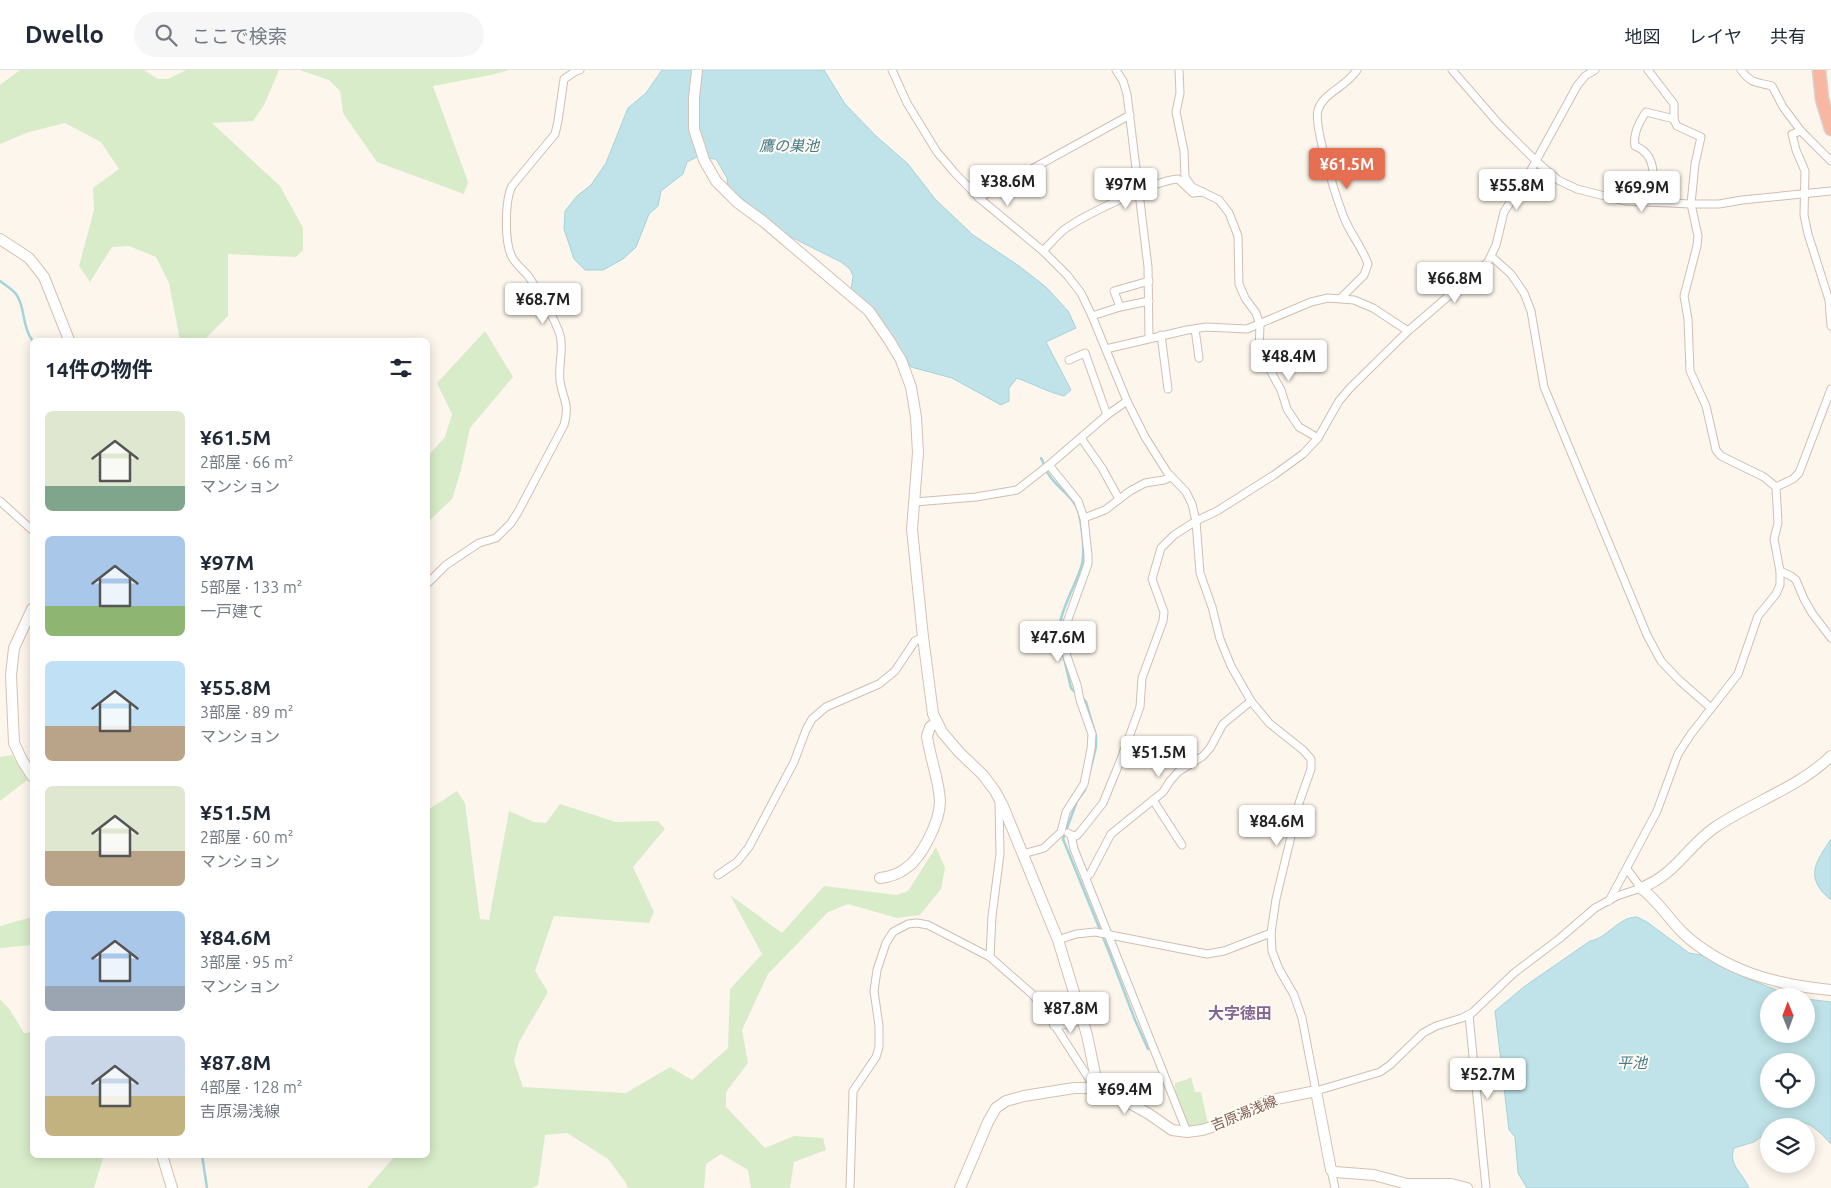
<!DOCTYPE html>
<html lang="ja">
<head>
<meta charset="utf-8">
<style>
  :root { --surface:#fff; --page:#f6f6f7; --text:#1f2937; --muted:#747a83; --line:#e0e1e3; --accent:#e76f51 }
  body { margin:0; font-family:Ubuntu,"Noto Sans JP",sans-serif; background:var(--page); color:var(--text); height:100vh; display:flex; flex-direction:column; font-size:19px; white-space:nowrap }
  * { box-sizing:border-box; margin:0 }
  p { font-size:16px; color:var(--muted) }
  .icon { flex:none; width:28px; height:28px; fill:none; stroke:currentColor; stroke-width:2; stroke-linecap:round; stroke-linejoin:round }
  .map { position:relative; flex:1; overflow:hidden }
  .drawer { position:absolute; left:30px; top:268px; width:400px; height:820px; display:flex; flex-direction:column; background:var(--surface); border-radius:8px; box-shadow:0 2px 12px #0003 }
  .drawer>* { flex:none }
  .needle { width:32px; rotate:359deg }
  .buttons { position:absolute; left:1760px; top:918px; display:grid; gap:10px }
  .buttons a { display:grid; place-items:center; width:55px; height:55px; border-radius:50%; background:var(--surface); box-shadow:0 2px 12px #0003; font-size:25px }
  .price { position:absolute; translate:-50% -42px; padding:0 11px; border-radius:5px; background:#fff; color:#222; font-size:16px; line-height:32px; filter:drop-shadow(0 1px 2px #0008) }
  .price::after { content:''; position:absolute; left:50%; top:30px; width:15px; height:11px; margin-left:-8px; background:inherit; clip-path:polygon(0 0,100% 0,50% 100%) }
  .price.selected { background:var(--accent); color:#fff }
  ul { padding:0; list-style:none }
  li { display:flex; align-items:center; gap:15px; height:125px; padding:0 15px }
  li span { display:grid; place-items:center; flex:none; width:140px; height:100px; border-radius:8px; color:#555 }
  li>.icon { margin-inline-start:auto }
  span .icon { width:60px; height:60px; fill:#fffc; stroke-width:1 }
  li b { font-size:21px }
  h2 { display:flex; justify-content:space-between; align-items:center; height:60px; padding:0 15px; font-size:21px }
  header { display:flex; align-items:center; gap:30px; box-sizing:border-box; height:70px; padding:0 25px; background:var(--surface); border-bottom:1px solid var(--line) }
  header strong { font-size:24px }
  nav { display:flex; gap:28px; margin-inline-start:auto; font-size:18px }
  .search { width:350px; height:45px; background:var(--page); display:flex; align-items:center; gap:12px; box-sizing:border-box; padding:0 18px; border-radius:28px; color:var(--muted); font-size:19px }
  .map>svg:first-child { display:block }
  .green { fill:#d8ecc9 }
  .water { fill:#bfe3e8; stroke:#a5d3da; fill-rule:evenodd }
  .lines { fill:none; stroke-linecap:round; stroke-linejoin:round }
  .stream { stroke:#a5d3da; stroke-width:2.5 }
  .street-casing { stroke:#d1beb0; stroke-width:9 }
  .secondary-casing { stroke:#d6c0b0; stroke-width:12 }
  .highway-casing { stroke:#dad1cd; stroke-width:15 }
  .street { stroke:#fff; stroke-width:7 }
  .secondary { stroke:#fff; stroke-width:10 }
  .highway { stroke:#f7b7a3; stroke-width:12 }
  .labels { text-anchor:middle; stroke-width:4; stroke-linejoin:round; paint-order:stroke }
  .street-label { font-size:14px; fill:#7a5c4d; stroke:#fffaf3 }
  .water-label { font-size:15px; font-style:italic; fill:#437c86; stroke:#fffaf3 }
  .quarter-label { font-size:16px; font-weight:bold; fill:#846695; stroke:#fffaf3 }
</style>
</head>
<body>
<header>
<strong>Dwello</strong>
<div class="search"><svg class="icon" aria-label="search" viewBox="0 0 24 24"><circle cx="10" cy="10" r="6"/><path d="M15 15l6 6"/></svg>ここで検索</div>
<nav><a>地図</a><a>レイヤ</a><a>共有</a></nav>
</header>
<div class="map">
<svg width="1831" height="1118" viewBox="0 0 1831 1118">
  <rect width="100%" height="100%" fill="#fdf6ec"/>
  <g class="green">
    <path d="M20 0H144L158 9H168L186 0H279L264 35 253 51 212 53 280 116 303 158V180L296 187 228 184V246L204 270H180L169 213 156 187 129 176 112 177 90 212 79 196 94 140 93 118 119 99 101 72 65 53 29 62 0 74V15Z"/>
    <path d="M300 0H509L491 5 433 16 468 112 464 124 377 92 343 43 340 21 329 10Z"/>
    <path d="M485 261 513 307 470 358 461 400 452 429 428 452V386L445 367 452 344 437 313Z"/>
    <path d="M12 685 27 710 0 731V687Z"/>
    <path d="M457 721 465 733 480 849 489 850 509 741 534 752 546 753 560 734 616 752 658 751 665 759 633 797 654 842 649 853 554 846 535 901 548 922 519 972 514 991 523 1017 626 1023 670 997 692 1010 728 978 730 919 762 884 730 825 782 863 824 816 897 825 908 821 936 777 945 798 941 819 920 845 897 848 848 834 828 842 768 904 742 960 748 993 726 1022V1037L765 1078 794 1066 823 1068 826 1080 794 1092 790 1118H751L748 1100 721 1084 706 1094 704 1118H628L626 1113 608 1089 567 1063 545 1065 538 1115 532 1118H367L396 1085H428V740Z"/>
    <path d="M32 847V875L0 878V856Z"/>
    <path d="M0 929 10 940 24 963 32 962V1085H104L94 1118H0Z"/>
    <path d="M1191 1007 1195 1022H1201L1208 1054 1188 1057 1175 1027V1013L1185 1010Z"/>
  </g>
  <g class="water">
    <path d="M662 0H824L845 34 876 66 908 94 935 129 973 165 1019 196 1046 217 1068 241 1076 258 1046 272 1071 320 1064 326C1048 322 1033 314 1017 308L1009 318V331L1001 335 952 308 911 297C892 265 880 246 851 221L853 206 850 199 841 192 785 164 728 117 727 108 716 89 697 87 687 92 683 104 661 121 658 136 649 144 636 177 623 189 603 200H585L574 189 564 159 565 141 577 126 591 115 606 93 628 38 646 23Z"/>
    <path d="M1831 769V830C1804 808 1815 793 1831 769Z"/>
    <path d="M1637 847 1647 852 1689 883 1713 887 1746 908 1792 926H1769V964H1806V929L1831 932V1074C1822 1065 1811 1051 1797 1052 1788 1052 1779 1056 1769 1056V1061L1754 1072 1734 1078C1728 1095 1742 1102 1749 1118H1527L1518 1103 1515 1067 1509 1060 1495 941 1525 916 1590 871C1608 868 1618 847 1637 847ZM1769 991H1806V1029H1769Z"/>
  </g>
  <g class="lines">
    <g class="stream">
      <path d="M0 211C5 215 12 219 16 224 26 237 21 255 32 270"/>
      <path d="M1041 388C1044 393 1045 400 1049 405 1058 419 1075 427 1079 444 1082 457 1085 482 1082 494 1076 517 1053 550 1060 574"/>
      <path d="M1063 584 1071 618 1076 623"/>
      <path d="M1082 628 1086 632 1096 666V677L1090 701"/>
      <path d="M1086 716 1085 720 1077 731 1063 769 1109 882 1135 950 1148 979"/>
      <path d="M202 1085 207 1118"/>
    </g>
    <g class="street-casing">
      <g id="street">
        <path d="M892 0 907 33 937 82 954 102 979 128 1043 181 1067 205 1081 223 1092 246 1127 331 1145 367 1167 402 1186 422 1192 434 1196 451 1200 503 1212 537 1220 569 1231 596 1251 631 1269 653 1303 680 1311 689V699L1299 733 1276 829 1271 863 1272 881 1279 899 1294 925 1302 948 1316 1021 1380 1002 1390 995 1423 963 1436 956 1462 948 1472 943 1514 903 1559 869 1595 838 1617 826 1641 818 1627 799"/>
        <path d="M1116 0 1123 11 1127 24 1148 197 1149 268"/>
        <path d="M1179 0 1180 23 1176 42 1184 81 1185 107 1192 117 1219 130 1229 143 1238 166 1239 214 1245 228 1256 243 1260 255 1259 280 1281 320 1287 339 1299 357 1318 368"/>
        <path d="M1452 0 1498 53 1536 91 1558 110 1577 119 1625 131 1691 134H1719L1742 130 1831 121"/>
        <path d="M1741 0C1751 14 1757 12 1772 16L1783 37 1801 61 1831 91"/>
        <path d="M1801 61 1792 64 1796 80 1805 101 1804 145 1808 164 1829 230 1831 256"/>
        <path d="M979 128 1130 45"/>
        <path d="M1652 132C1653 112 1659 85 1635 76 1633 65 1639 52 1646 42L1674 49"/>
        <path d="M1043 181C1050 174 1057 165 1065 159 1083 146 1156 110 1178 109L1193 123 1203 122"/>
        <path d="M1492 187 1511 204 1524 223 1531 241 1544 317 1647 565 1661 591 1679 610 1711 638"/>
        <path d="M1341 228 1364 205 1368 194C1363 179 1352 166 1345 150 1338 133 1313 56 1318 40 1323 23 1346 17 1357 0"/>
        <path d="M1120 237 1114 221 1149 211"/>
        <path d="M1092 246 1120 237 1149 231"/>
        <path d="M1195 259 1199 288"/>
        <path d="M1161 265 1168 319"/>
        <path d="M1106 279 1187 260 1206 257 1247 259 1311 232 1328 228 1354 230 1373 238 1408 261"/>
        <path d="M1069 290 1085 283 1107 345"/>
        <path d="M1081 368 1102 398 1119 429"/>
        <path d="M1776 417 1793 409 1799 403 1831 319"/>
        <path d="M0 431 32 460"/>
        <path d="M915 432 976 427 1017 420 1049 395 1107 345 1127 331"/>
        <path d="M1084 448 1105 440 1130 421 1145 413 1164 410 1171 407"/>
        <path d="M1780 501 1791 506 1796 510 1804 529 1812 543 1831 568"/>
        <path d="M428 513 446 495 479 473 496 468 511 453 518 442 564 355C570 332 563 331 560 311 558 296 564 279 560 265 555 249 539 222 529 207 524 200 516 195 512 187 504 172 505 130 512 116L555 64 558 51 564 9 576 1 580 0"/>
        <path d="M1153 730 1182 775"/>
        <path d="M1068 763 1071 765 1074 779 1187 1062"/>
        <path d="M1071 765 1076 766 1080 762 1103 733 1121 689 1140 637 1142 608 1163 551 1164 542 1152 509 1161 478 1174 465 1196 451 1217 441 1274 405 1303 384 1318 368 1339 331 1350 318 1408 261 1488 192 1496 175 1504 142 1531 100 1577 16 1585 6 1595 0"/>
        <path d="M1023 784 1044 778 1061 762 1066 742 1084 714 1091 679 1092 664 1080 630 1077 615 1063 575 1062 566 1088 494V485L1084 448 1078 431 1049 395"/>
        <path d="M718 805 737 792 749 777 794 692 806 660 812 649 826 637 879 614 895 601 915 571 923 567"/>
        <path d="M1086 807 1090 804 1111 764 1163 722 1170 711 1178 702 1203 686 1210 678 1223 654 1251 631"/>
        <path d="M1609 831 1657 741 1678 684 1691 664 1738 604 1758 546 1776 524 1780 515V501L1774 469 1778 453 1776 417 1764 407 1721 386 1716 380 1706 336 1690 301 1688 249 1684 226 1697 176 1698 166 1691 134 1695 94 1701 67 1677 56 1674 50V34L1648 0"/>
        <path d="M1058 870 1076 864 1095 862 1207 884 1224 881 1271 863"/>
        <path d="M990 887 992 846 1000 784 999 730"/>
        <path d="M1469 945 1486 1118"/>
        <path d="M1331 1100 1335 1118"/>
        <path d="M850 1118 853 1021 876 987 879 977V956L874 921 877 900 886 873 893 862 908 854 917 853 928 855 990 887 1032 924 1045 940 1095 1018"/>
      </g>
    </g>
    <g class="secondary-casing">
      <g id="secondary">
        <path d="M697 0 694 28V59L704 90 716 111 738 133 764 152 869 241 889 270 901 290 911 317 916 347 918 383 912 459 923 567 933 644 942 662 959 682 983 705 995 721 1003 736 1058 870 1087 965 1098 1018"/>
        <path d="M0 169 29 188 44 207 69 270"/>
        <path d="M32 539 14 578 11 605 14 673 22 690 32 706"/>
        <path d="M880 808C889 807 897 805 905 799 922 788 940 751 940 731 939 710 930 688 927 666L930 657 937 652"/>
        <path d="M1641 818C1676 804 1686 778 1714 758 1752 732 1798 718 1831 686"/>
        <path d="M1641 818C1658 831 1668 848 1683 863 1724 901 1777 915 1831 920"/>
        <path d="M1055 955 1082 949"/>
        <path d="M162 1085 172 1118"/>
        <path d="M960 1118 988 1052 996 1038 1006 1031 1024 1026 1074 1018H1098L1117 1026 1149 1044 1172 1060 1187 1062 1202 1060 1224 1053 1267 1031 1316 1021 1331 1100 1335 1102 1374 1105 1407 1114H1451L1467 1118"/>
      </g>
    </g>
    <g class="highway-casing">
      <path id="highway" d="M1819 0 1822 29 1831 59"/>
    </g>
    <use href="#street" class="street"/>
    <use href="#secondary" class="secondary"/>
    <use href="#highway" class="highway"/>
  </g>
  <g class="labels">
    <g class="street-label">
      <text transform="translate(1244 1043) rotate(-22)" y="5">吉原湯浅線</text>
    </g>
    <g class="water-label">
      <text x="789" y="81">鷹の巣池</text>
      <text x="1632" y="998">平池</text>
    </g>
    <g class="quarter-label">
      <text x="1240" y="949">大字徳田</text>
    </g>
  </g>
</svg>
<div class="buttons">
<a><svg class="needle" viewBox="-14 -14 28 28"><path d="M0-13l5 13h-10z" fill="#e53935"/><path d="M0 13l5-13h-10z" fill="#747a83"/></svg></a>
<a><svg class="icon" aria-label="locate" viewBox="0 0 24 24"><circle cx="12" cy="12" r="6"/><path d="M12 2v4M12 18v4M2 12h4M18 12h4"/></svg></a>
<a><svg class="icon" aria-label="layers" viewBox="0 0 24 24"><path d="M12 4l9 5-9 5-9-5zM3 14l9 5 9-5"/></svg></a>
</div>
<b class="price selected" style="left:1347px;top:120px">¥61.5M</b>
<b class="price" style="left:1008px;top:137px">¥38.6M</b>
<b class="price" style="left:1126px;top:140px">¥97M</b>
<b class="price" style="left:1517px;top:141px">¥55.8M</b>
<b class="price" style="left:1642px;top:143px">¥69.9M</b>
<b class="price" style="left:1455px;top:234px">¥66.8M</b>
<b class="price" style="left:543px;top:255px">¥68.7M</b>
<b class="price" style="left:1289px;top:312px">¥48.4M</b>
<b class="price" style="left:1058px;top:593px">¥47.6M</b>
<b class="price" style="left:1159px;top:708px">¥51.5M</b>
<b class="price" style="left:1277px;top:777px">¥84.6M</b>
<b class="price" style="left:1071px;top:964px">¥87.8M</b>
<b class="price" style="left:1488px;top:1030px">¥52.7M</b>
<b class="price" style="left:1125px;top:1045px">¥69.4M</b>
<section class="drawer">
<h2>14件の物件<svg class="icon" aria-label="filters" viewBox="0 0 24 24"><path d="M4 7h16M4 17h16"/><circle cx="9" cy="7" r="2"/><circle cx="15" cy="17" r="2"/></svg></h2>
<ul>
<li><span style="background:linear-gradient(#dfe7d0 75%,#7fa58c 0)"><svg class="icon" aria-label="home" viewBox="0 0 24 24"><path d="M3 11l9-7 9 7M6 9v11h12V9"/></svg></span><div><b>¥61.5M</b><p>2部屋 · 66 m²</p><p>マンション</p></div></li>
<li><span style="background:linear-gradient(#a9c7e8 70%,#8fb573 0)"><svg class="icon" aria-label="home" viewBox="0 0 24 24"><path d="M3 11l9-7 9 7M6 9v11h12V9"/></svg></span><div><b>¥97M</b><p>5部屋 · 133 m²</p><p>一戸建て</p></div></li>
<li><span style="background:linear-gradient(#bfe0f5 65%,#b9a48a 0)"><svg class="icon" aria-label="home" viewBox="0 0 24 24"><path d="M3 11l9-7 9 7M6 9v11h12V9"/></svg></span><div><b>¥55.8M</b><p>3部屋 · 89 m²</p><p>マンション</p></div></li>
<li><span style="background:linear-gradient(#dfe7d0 65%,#b9a48a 0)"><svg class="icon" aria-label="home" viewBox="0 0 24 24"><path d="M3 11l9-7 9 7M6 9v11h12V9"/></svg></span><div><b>¥51.5M</b><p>2部屋 · 60 m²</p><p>マンション</p></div></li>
<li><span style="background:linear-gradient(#a9c7e8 75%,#9aa5b1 0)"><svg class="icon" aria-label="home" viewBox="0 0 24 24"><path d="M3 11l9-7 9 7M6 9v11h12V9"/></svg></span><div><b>¥84.6M</b><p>3部屋 · 95 m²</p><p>マンション</p></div></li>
<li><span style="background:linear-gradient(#c9d6e8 60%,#c2b280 0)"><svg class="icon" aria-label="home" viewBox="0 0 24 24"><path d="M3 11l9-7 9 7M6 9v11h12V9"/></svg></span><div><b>¥87.8M</b><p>4部屋 · 128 m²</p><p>吉原湯浅線</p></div></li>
</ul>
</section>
</div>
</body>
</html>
